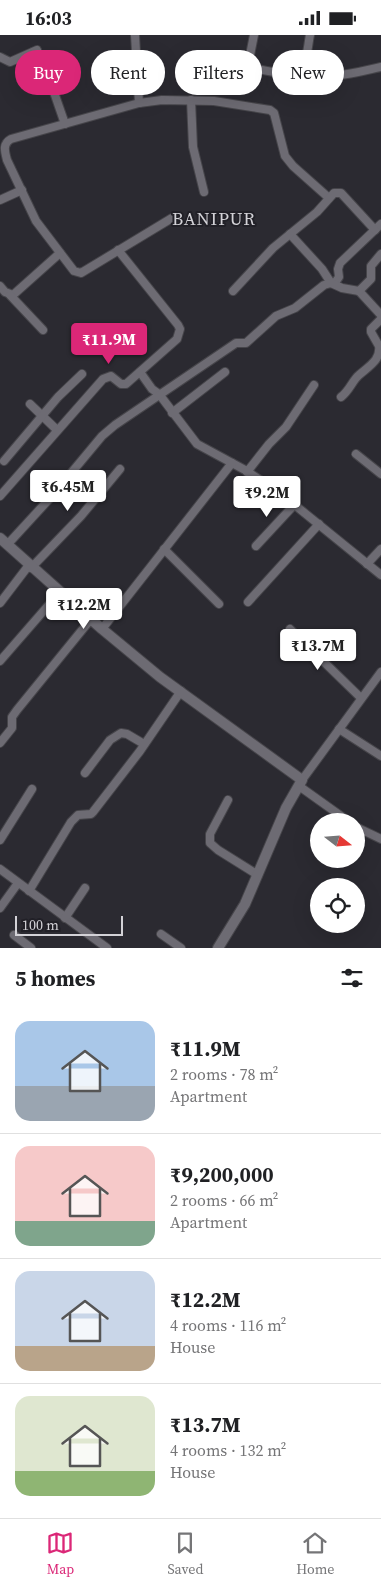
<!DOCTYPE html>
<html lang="en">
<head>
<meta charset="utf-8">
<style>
  :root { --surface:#fff; --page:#f6f6f6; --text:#202124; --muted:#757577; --line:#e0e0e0; --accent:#db2777 }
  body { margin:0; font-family:"Source Serif 4",serif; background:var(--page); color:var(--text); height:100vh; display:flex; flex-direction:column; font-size:19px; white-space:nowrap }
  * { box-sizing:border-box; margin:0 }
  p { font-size:16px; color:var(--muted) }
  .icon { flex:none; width:28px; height:28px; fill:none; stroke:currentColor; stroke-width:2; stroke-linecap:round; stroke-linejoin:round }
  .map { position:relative; height:913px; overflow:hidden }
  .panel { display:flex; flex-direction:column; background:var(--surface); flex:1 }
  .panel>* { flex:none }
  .guide { position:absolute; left:15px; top:15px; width:351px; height:45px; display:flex; gap:10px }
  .needle { width:32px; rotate:107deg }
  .tools { position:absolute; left:310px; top:778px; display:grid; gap:10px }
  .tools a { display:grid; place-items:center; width:55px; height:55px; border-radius:50%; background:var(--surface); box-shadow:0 5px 20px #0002; font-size:25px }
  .scale { position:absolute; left:15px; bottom:12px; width:108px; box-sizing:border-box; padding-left:5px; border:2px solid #d3d2d7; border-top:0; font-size:14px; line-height:18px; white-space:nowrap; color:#d3d2d7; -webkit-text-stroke:4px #212027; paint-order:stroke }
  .price { position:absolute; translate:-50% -42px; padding:0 11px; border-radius:5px; background:#fff; color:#222; font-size:16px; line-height:32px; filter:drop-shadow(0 1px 2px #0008) }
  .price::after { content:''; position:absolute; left:50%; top:30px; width:15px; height:11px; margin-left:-8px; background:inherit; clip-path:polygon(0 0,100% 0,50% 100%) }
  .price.active { background:var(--accent); color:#fff }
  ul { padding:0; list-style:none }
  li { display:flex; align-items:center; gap:15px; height:125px; padding:0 15px }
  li+li { border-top:1px solid var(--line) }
  li span { display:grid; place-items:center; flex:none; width:140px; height:100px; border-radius:15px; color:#555 }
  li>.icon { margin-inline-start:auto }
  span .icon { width:60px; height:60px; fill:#fffc; stroke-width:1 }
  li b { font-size:21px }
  h2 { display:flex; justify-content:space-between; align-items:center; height:60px; padding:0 15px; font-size:21px }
  .tag { padding:0 18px; border-radius:22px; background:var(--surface); box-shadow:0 5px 20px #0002; font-size:18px; line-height:45px }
  .tag.active { background:var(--accent); color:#fff }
  .status { display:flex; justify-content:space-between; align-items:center; height:35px; padding:0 25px; background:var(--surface); direction:ltr }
  .status svg { height:14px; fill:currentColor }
  .tab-bar { display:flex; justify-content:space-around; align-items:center; height:70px; border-top:1px solid var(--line); background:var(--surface); font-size:14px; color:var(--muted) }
  .tab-bar a { display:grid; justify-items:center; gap:2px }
  .tab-bar .active { color:var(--accent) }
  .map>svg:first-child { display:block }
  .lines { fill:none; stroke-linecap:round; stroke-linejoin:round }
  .minor-casing { stroke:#46454a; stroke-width:10 }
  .tertiary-casing { stroke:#46454a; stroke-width:12 }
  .minor { stroke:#6d6b73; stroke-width:8 }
  .tertiary { stroke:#6d6b73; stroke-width:10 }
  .labels { text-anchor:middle; stroke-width:4; stroke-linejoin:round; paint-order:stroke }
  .quarter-label { font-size:18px; letter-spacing:1px; fill:#d3d2d7; stroke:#212027 }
</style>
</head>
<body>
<div class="status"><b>16:03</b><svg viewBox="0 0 49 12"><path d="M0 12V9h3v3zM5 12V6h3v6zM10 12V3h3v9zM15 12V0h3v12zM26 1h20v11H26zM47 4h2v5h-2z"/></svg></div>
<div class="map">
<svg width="381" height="913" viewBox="0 0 381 913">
  <rect width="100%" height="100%" fill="#2b2a31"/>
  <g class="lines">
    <g class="minor-casing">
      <g id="minor">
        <path d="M135 0 139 68"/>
        <path d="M33 17 48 40 65 89"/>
        <path d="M0 22 10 27 37 15"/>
        <path d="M249 32C265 35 296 46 304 27 308 19 308 9 310 0"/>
        <path d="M299 34C330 46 350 39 381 32"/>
        <path d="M215 45 237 44 246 40 254 0"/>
        <path d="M191 65 193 112 204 157"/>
        <path d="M0 165 22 155"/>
        <path d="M172 183 81 238 74 236 36 186 7 125C5 117 2 109 11 104L139 68 162 65 214 66 270 75 274 78 285 121 293 131 329 163"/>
        <path d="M290 199 322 234 331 248"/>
        <path d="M334 249 339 242 338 234 340 228 381 189"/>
        <path d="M0 251 5 257 13 260 60 218"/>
        <path d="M233 256 273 213 317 177 334 158H341L375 195"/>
        <path d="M359 256 381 280"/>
        <path d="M10 260 43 295"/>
        <path d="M140 337 152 354 159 359 197 409 245 435 280 458 381 540"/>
        <path d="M341 362C350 355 352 346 359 340 369 331 381 325 379 311L371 297V294L381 284"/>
        <path d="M30 369 57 395"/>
        <path d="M172 378 225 337"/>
        <path d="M356 419 381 439"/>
        <path d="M4 426 58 362 82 339"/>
        <path d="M247 437 269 409 286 392 314 350"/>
        <path d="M0 461 103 344 111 341 121 349H126L177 304 180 294 178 290 118 215"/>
        <path d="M7 510 52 461 102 401 115 390 236 308H246L276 281 295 273 324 250 331 248 342 253 359 256 371 244V231L381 219"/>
        <path d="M256 511 295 469"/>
        <path d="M164 514 219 569"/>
        <path d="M367 529 381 514"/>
        <path d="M31 533 81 481 120 434"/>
        <path d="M248 567 319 489"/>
        <path d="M0 568 29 530"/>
        <path d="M102 594 232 428"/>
        <path d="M290 594 361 663"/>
        <path d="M0 626 60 557"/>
        <path d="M339 694 381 721"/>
        <path d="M0 708 12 693V682L17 675 91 584"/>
        <path d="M85 738 110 705 121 698 127 699 144 709"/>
        <path d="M302 745 381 637"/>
        <path d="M299 751 348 786"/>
        <path d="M228 765 210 799V808L218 815 258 840"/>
        <path d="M356 792 381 804"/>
        <path d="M0 805 32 754"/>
        <path d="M0 834 107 913"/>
        <path d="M29 856 71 787 78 780 91 779 93 777 140 716 181 656"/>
        <path d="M0 873 18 848"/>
        <path d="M65 883 85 853"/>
        <path d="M161 899 181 913"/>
        <path d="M14 900 31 913"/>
      </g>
    </g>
    <g class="tertiary-casing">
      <path id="tertiary" d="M0 503 102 594 160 642 302 745 286 773 245 869 218 913"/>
    </g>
    <use href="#minor" class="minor"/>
    <use href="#tertiary" class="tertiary"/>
  </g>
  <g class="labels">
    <g class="quarter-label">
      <text x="214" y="190">BANIPUR</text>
    </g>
  </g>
</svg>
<div class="tools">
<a><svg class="needle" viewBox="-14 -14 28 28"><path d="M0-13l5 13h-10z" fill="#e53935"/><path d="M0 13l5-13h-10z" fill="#757577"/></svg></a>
<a><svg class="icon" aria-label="locate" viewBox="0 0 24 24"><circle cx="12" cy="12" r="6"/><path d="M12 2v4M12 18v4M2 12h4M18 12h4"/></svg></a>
</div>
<div class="scale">100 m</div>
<b class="price active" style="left:109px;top:330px">₹11.9M</b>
<b class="price" style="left:68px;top:477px">₹6.45M</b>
<b class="price" style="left:267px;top:483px">₹9.2M</b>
<b class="price" style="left:84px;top:595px">₹12.2M</b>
<b class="price" style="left:318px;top:636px">₹13.7M</b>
<div class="guide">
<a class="tag active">Buy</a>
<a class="tag">Rent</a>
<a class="tag">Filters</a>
<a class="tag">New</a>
</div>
</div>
<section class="panel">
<h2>5 homes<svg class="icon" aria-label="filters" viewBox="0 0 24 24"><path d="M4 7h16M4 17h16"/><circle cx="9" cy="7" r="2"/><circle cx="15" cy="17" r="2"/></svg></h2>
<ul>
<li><span style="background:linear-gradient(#a9c7e8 65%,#9aa5b1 0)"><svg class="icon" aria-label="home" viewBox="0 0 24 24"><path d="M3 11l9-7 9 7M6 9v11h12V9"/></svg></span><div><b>₹11.9M</b><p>2 rooms · 78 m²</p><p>Apartment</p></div></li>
<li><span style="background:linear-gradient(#f6c9c9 75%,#7fa58c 0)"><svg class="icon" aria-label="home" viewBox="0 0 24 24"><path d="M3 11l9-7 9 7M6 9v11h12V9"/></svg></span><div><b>₹9,200,000</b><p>2 rooms · 66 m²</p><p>Apartment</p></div></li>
<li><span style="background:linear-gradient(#c9d6e8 75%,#b9a48a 0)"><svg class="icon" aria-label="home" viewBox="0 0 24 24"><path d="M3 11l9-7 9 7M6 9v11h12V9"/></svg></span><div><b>₹12.2M</b><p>4 rooms · 116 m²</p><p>House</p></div></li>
<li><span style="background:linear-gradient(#dfe7d0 75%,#8fb573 0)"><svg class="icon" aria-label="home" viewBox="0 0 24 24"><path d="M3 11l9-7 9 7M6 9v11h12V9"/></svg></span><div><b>₹13.7M</b><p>4 rooms · 132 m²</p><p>House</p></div></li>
</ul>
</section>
<nav class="tab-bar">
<a class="active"><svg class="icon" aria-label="map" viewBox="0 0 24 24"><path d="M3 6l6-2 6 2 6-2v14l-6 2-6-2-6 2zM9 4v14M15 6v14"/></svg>Map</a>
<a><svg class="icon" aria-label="saved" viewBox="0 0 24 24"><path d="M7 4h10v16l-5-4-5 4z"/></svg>Saved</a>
<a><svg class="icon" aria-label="home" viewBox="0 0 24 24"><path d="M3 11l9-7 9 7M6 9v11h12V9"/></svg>Home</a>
</nav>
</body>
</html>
